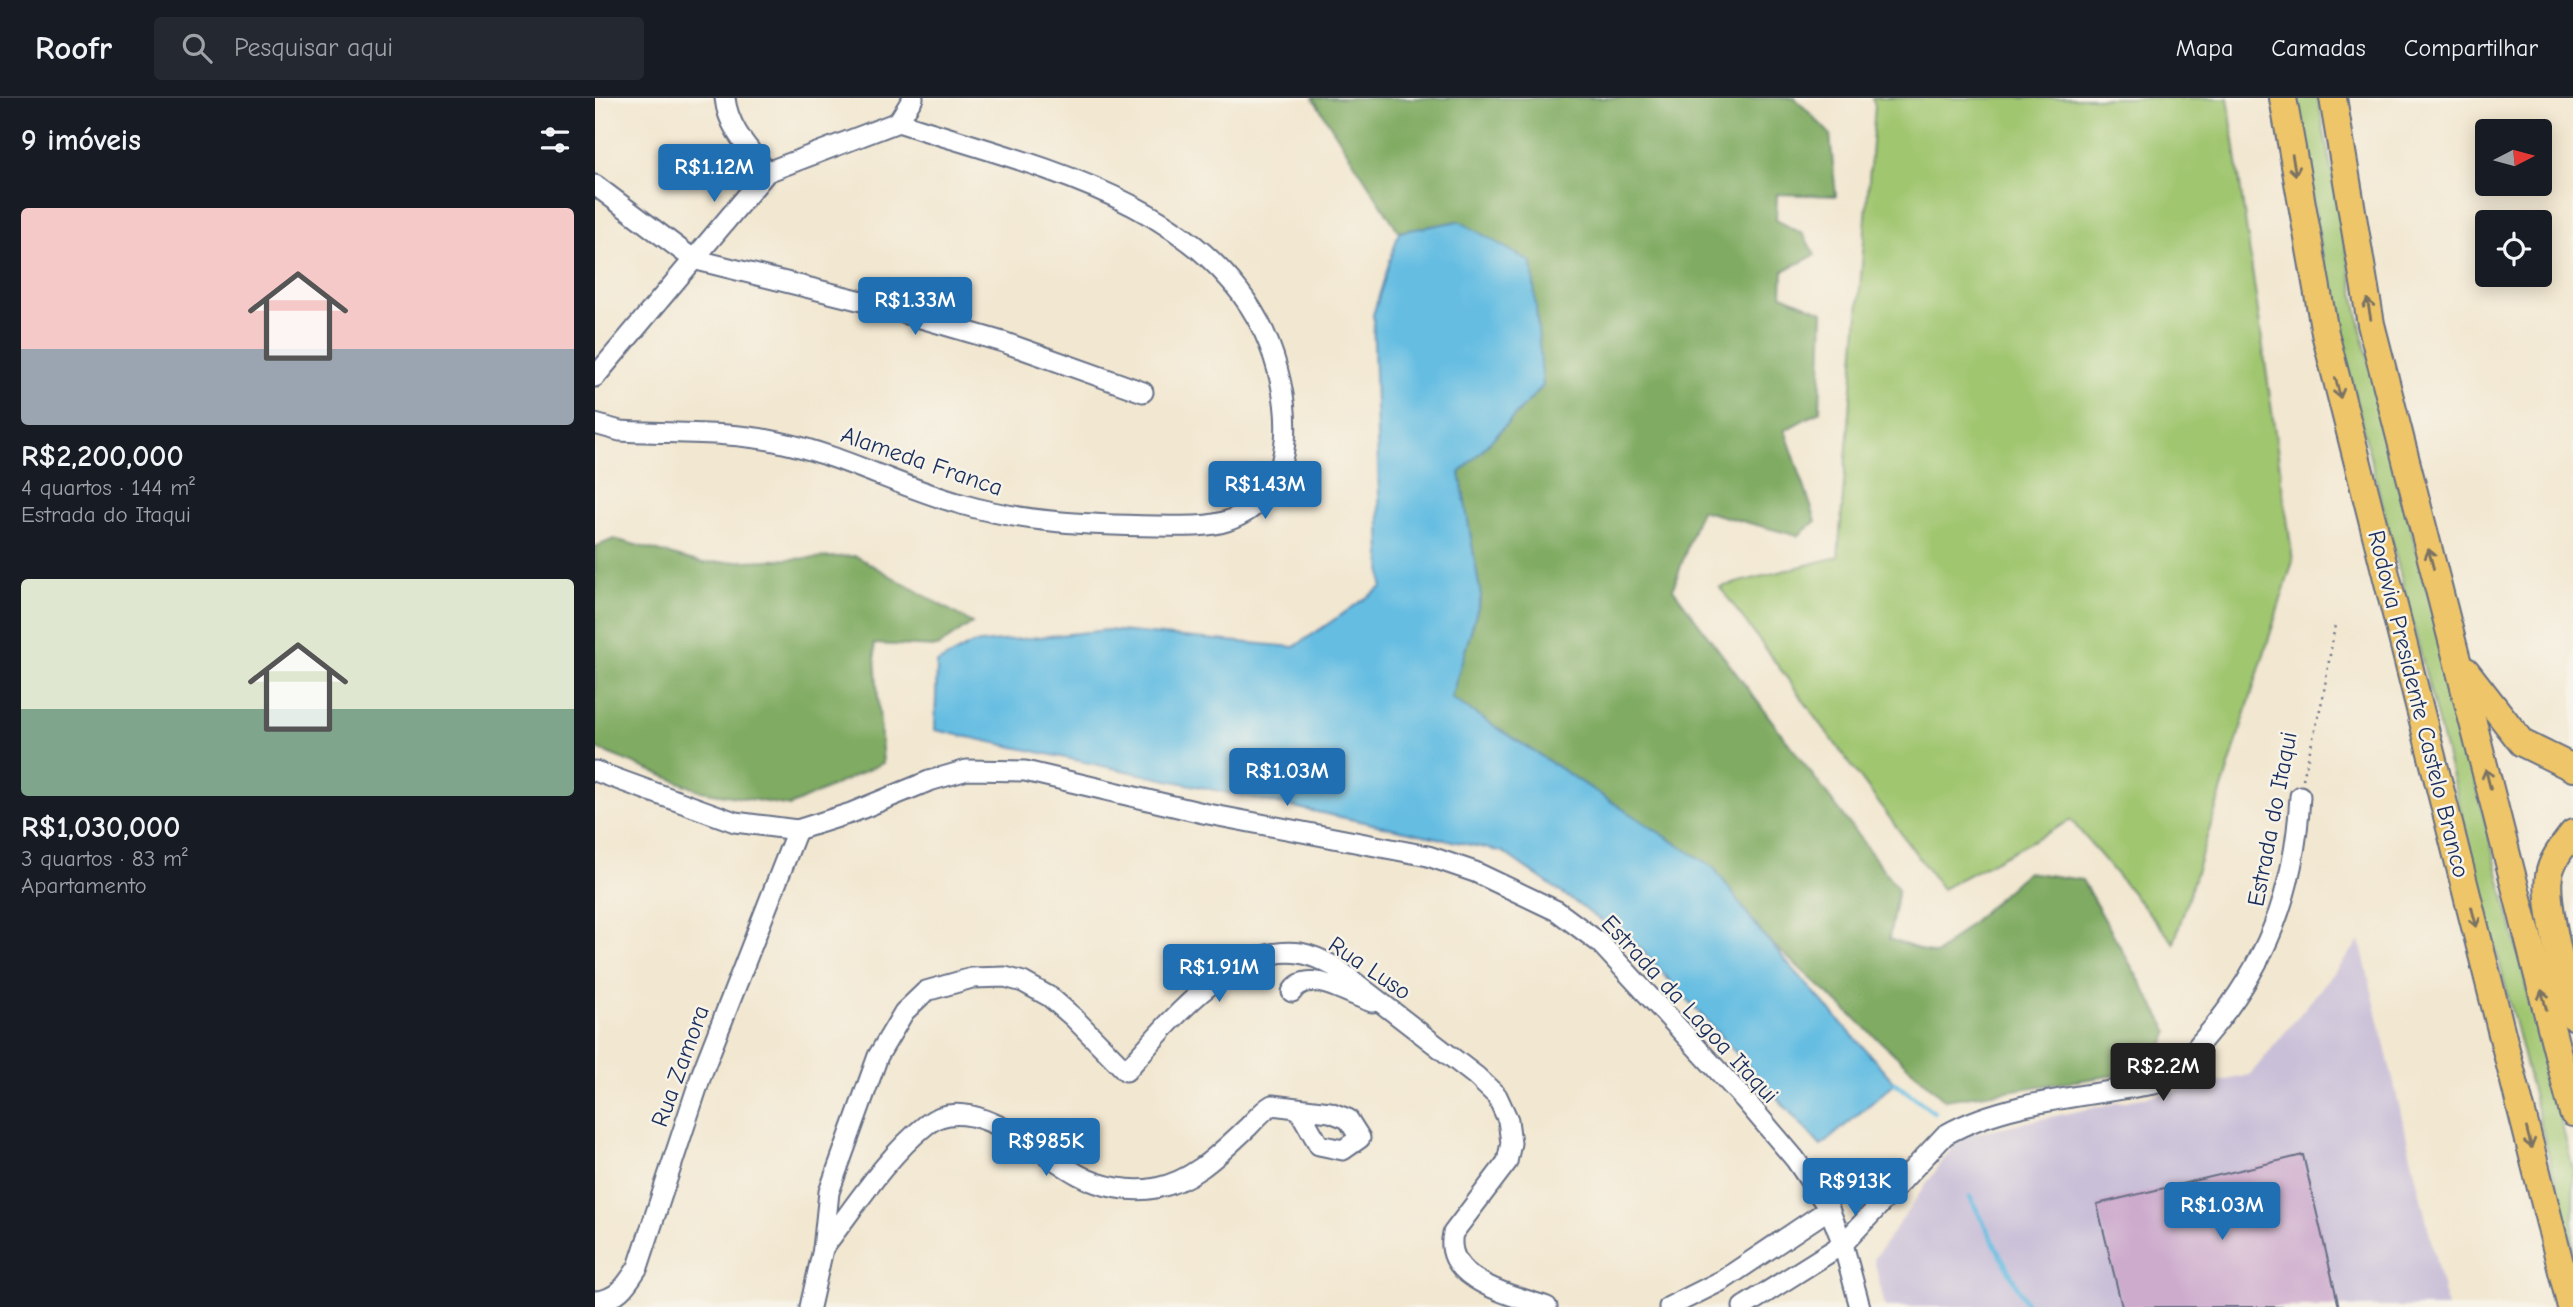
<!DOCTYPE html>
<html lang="pt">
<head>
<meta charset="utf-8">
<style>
  :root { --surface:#171b24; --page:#242831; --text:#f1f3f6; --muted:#9ea1a6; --line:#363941; --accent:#1f6fb2 }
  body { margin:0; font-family:"Comic Neue",sans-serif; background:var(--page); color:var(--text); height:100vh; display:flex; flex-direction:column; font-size:26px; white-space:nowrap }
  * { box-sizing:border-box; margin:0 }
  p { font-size:23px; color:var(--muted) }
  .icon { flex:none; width:38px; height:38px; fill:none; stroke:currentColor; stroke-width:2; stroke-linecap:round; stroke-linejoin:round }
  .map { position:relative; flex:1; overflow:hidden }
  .side { display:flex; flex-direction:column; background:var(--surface); width:595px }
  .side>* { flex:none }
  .needle { width:46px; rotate:84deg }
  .tools { position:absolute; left:1880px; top:21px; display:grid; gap:14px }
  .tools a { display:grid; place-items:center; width:77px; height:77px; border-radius:7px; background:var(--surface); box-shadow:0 4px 18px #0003; font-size:35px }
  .price { position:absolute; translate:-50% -60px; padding:0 16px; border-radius:7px; background:var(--accent); color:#fff; font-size:23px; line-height:46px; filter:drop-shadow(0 2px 4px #0008) }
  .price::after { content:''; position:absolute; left:50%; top:42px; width:21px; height:16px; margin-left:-10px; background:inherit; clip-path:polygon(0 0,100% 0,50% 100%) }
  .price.current { background:#222; color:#fff }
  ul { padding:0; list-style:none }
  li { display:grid; align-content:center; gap:14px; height:371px; padding:0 21px }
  li span { display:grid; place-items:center; height:217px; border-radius:7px; color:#555 }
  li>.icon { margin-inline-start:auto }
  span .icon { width:126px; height:126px; fill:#fffc; stroke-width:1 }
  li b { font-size:30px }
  h2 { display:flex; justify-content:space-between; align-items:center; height:84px; padding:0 21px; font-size:30px }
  header { display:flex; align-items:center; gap:42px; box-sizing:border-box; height:98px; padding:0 35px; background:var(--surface); border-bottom:2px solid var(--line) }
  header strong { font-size:33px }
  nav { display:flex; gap:38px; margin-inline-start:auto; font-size:24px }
  .search { width:490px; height:63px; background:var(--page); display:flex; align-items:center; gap:18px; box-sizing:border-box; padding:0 24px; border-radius:7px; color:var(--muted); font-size:26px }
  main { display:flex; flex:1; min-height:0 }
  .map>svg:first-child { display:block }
  .industrial { fill:#c9bfd8 }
  .green { fill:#a0c670; stroke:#5e7a67; stroke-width:2 }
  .forest { fill:#80ab62; stroke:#4e6d60; stroke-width:2 }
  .water { fill:#65bde2; stroke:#4076a0; stroke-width:2 }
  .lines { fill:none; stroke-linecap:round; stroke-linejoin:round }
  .stream { stroke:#65bde2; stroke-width:4.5 }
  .building { fill:#cdabcd }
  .minor-casing { stroke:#666f86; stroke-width:23 }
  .highway-casing { stroke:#666f86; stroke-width:30 }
  .path { stroke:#666f86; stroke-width:2.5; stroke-dasharray:2 5; stroke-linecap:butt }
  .minor { stroke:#fff; stroke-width:19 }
  .highway { stroke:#eec569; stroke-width:26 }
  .oneway { stroke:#7a7263 }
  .labels { text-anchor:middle; stroke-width:5; stroke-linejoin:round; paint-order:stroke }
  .street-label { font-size:24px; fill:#1b2f5e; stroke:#f7f3e8 }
</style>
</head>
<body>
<header>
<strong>Roofr</strong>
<div class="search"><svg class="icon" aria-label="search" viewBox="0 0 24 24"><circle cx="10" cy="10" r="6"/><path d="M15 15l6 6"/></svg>Pesquisar aqui</div>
<nav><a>Mapa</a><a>Camadas</a><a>Compartilhar</a></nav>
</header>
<main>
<section class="side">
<h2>9 imóveis<svg class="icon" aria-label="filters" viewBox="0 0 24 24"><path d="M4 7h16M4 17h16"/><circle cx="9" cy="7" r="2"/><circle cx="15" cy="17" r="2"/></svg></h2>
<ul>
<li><span style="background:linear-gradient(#f6c9c9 65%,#9aa5b1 0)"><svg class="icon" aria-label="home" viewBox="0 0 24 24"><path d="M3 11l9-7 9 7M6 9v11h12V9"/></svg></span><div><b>R$2,200,000</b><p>4 quartos · 144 m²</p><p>Estrada do Itaqui</p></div></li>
<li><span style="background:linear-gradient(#dfe7d0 60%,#7fa58c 0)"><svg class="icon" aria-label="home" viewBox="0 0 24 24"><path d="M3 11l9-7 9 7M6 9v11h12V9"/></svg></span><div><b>R$1,030,000</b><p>3 quartos · 83 m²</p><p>Apartamento</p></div></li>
</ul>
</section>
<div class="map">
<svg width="1978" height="1209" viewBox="0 0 1978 1209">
  <rect width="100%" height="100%" fill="#f7f3e8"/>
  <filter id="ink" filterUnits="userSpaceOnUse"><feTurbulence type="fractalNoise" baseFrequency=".0143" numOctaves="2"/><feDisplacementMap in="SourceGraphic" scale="14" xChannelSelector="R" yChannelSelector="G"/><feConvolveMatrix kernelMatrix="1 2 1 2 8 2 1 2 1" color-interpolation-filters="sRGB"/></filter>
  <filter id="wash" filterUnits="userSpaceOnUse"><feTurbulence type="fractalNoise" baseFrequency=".00686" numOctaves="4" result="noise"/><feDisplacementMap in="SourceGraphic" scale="28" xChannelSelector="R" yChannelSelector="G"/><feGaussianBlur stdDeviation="1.57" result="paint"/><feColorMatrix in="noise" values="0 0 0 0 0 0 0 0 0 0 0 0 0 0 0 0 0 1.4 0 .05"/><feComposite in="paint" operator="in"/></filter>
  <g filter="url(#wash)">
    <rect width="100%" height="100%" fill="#f2e7d0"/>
    <path class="industrial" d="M1765 843 1852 1209H1290L1279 1161 1365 1038 1655 977Z"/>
    <g class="green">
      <path d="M1277 0H1633L1698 463 1579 845 1476 722 1347 791 1125 489 1243 459 1280 8Z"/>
      <path d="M1701 0H1723L1767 236 1978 1071V1153L1749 256 1725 147Z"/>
    </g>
    <g class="forest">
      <path d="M718 0H1200L1235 36 1241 98 1182 96 1181 122 1208 136 1220 157 1188 173 1187 197 1228 214 1225 313 1190 332 1221 423 1203 438 1105 412 1078 491 1303 791 1294 841 1341 857 1432 774 1487 782 1574 934 1556 972 1350 1002 1168 837 1119 770 856 600 886 499 865 375 948 288 864 123 804 134Z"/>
      <path d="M19 441 107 465 261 458 377 525 342 549 279 546 288 665 195 708 106 693 0 650V449Z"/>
    </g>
    <path class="water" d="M864 123 937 165 948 288 865 375 886 499 856 600 1119 770 1168 837 1300 985 1226 1048 1043 848 908 754 340 632 342 565 377 546 512 532 699 549 787 489 778 217 804 134Z"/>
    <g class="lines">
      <g class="stream">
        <path d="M1300 985 1340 1015"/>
        <path d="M1375 1099 1433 1209"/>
      </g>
    </g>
    <g id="blocks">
      <path class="building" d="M1708 1057 1744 1209H1527L1502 1106Z"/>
    </g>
  </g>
  <g filter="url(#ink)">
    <use href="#blocks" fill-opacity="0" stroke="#666f86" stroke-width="2"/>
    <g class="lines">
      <g class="minor-casing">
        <g id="minor">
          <path d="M130 0C133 30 154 51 172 74"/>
          <path d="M303 24 318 0"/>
          <path d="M0 87 98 161 267 203 408 244 548 294"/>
          <path d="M0 279 172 74 303 24"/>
          <path d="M0 326 25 333C77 336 133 333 184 344 247 357 304 389 366 406 430 425 496 427 562 428 585 428 610 430 632 423 711 396 696 293 669 234 606 100 431 66 303 24"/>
          <path d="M0 673 140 724 202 732 256 715 334 683 372 672 430 673 608 715 833 758 880 774 962 813 1005 845 1150 1002 1200 1061 1234 1111 1248 1146 1265 1209"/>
          <path d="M697 894C713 868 755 898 777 904"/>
          <path d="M228 1150C260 1109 290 1060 331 1027 376 991 444 1056 484 1077 505 1089 537 1095 561 1090 599 1083 626 1054 653 1029 661 1021 667 1013 677 1007L735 1014 753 1021 765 1040 748 1052 724 1047 704 1012"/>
          <path d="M0 1203C23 1202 32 1186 43 1169L107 975 202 732"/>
          <path d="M215 1209 228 1151 234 1094 283 958 309 914 331 893 377 880 410 879 428 884 455 899 478 919 531 973C571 928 636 845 705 855 717 857 729 863 740 869L881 978 902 998 913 1022 916 1045 912 1064 858 1135C847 1183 918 1197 952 1209"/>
          <path d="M1074 1209 1128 1182 1234 1111"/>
          <path d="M1148 1209 1248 1146 1350 1037C1409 1003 1493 998 1559 986 1580 978 1593 959 1607 943 1671 870 1700 795 1705 698"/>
        </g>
      </g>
      <g class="highway-casing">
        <g id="highway">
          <path d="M1688 0 1730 235 1976 1209"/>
          <path d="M1738 0 1776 226 1978 1015"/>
          <path d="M1871 573 1927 645 1978 670"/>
          <path d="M1978 735C1969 747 1956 762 1954 778 1949 805 1971 887 1978 918"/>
        </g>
      </g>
      <path class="path" d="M1708 681 1728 599 1740 527"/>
      <use href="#minor" class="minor"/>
      <use href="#highway" class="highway"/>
    </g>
    <defs><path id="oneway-shaft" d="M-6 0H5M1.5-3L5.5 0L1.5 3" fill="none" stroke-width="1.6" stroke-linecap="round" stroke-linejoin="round" transform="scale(1.75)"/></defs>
    <g class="oneway">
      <use href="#oneway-shaft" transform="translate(1699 67) rotate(80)"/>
      <use href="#oneway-shaft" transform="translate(1774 211) rotate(-100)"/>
      <use href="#oneway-shaft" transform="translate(1743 290) rotate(76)"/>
      <use href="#oneway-shaft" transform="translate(1836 461) rotate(-105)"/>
      <use href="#oneway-shaft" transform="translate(1893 681) rotate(-104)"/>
      <use href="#oneway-shaft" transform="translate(1879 819) rotate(76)"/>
      <use href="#oneway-shaft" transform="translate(1949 902) rotate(-104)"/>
      <use href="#oneway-shaft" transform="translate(1934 1040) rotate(76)"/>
    </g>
  </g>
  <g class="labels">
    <g class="street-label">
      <text transform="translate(327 363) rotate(19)" y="8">Alameda Franca</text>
      <text transform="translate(1824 606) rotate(76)" y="8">Rodovia Presidente Castelo Branco</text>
      <text transform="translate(1677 721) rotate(-79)" y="8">Estrada do Itaqui</text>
      <text transform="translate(775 870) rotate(34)" y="8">Rua Luso</text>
      <text transform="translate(1095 911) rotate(47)" y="8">Estrada da Lagoa Itaqui</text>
      <text transform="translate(85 968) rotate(-70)" y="8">Rua Zamora</text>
    </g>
  </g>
</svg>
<div class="tools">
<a><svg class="needle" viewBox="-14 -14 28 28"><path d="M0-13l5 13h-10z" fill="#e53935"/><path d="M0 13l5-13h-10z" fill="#9ea1a6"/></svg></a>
<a><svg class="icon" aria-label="locate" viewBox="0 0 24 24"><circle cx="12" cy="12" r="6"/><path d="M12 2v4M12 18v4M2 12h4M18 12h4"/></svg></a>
</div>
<b class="price" style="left:119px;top:106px">R$1.12M</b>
<b class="price" style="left:320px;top:239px">R$1.33M</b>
<b class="price" style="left:670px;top:423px">R$1.43M</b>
<b class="price" style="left:692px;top:710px">R$1.03M</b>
<b class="price" style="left:624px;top:906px">R$1.91M</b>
<b class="price current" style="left:1568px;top:1005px">R$2.2M</b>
<b class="price" style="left:451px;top:1080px">R$985K</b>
<b class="price" style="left:1260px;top:1120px">R$913K</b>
<b class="price" style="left:1627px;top:1144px">R$1.03M</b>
</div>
</main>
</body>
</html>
